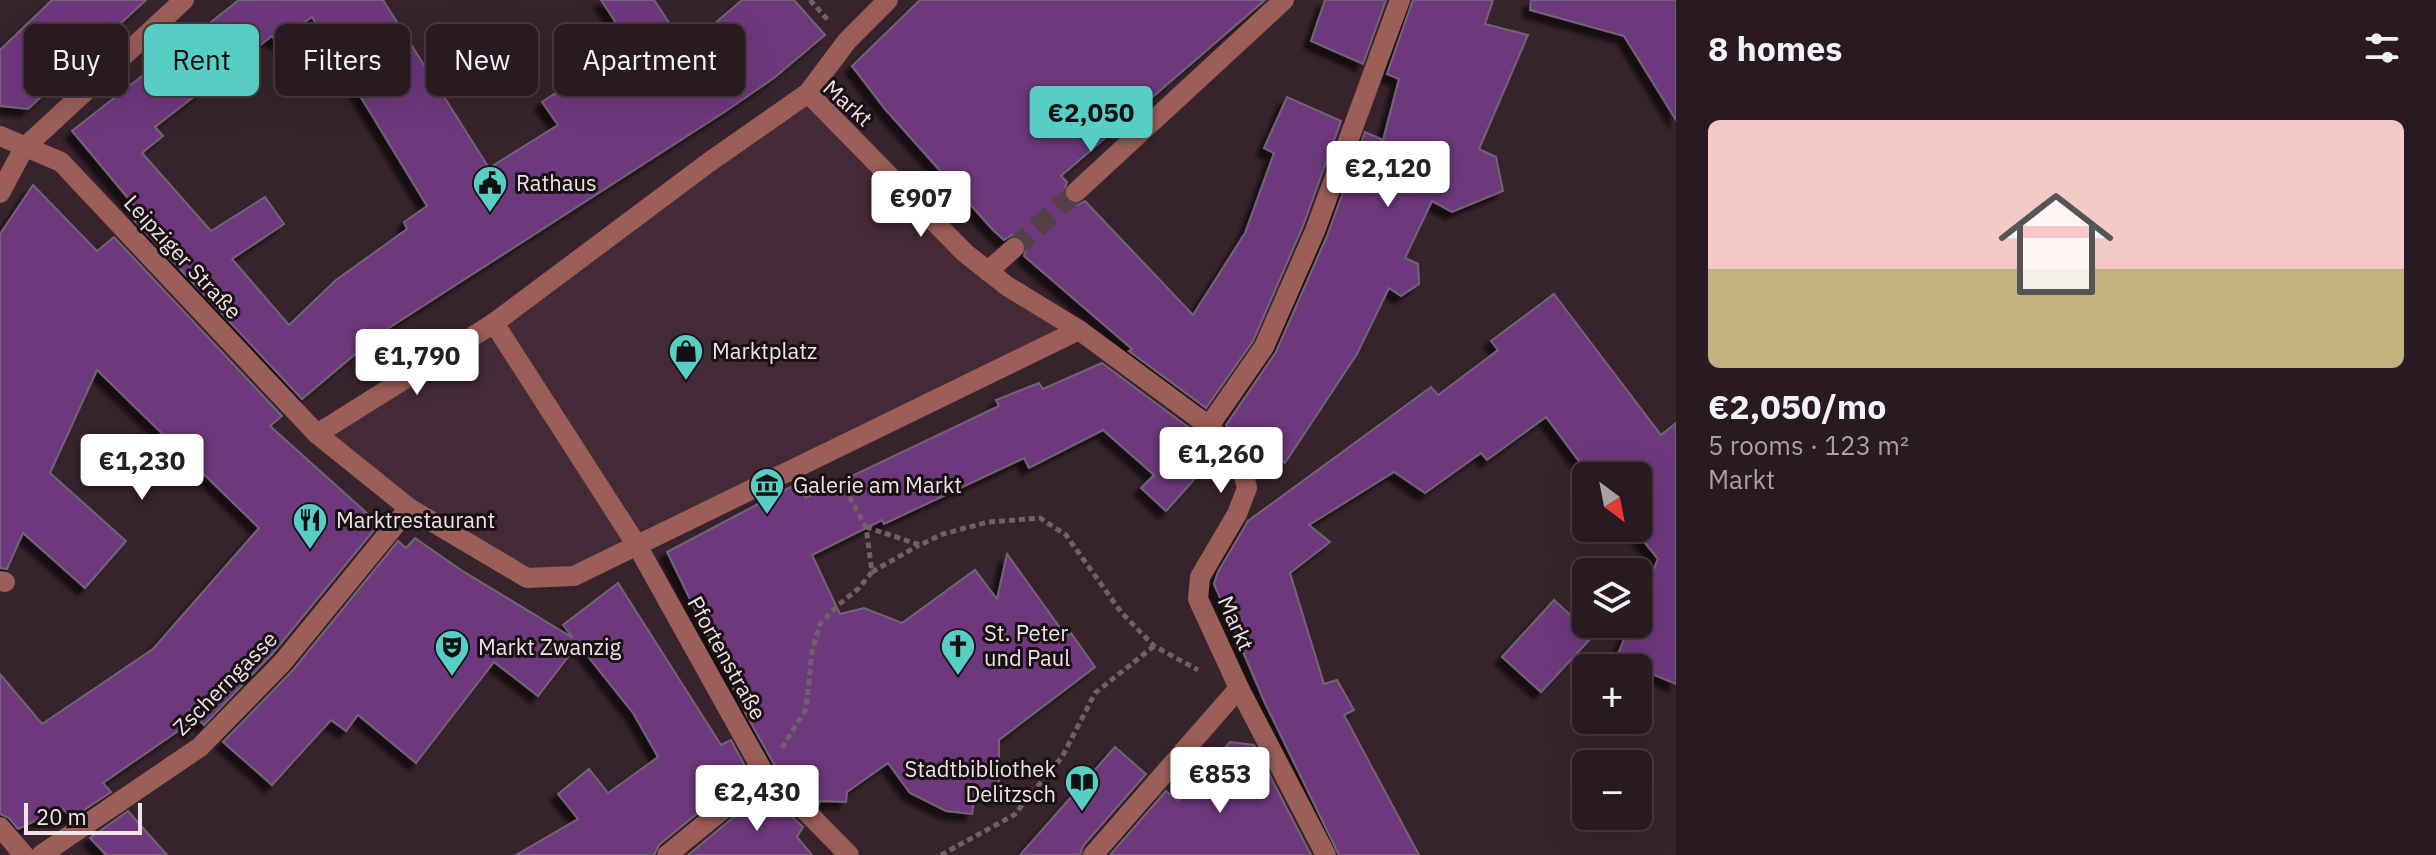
<!DOCTYPE html>
<html lang="en">
<head>
<meta charset="utf-8">
<style>
  :root { --surface:#291a21; --page:#31232a; --text:#f1f3f6; --muted:#a5a1a5; --line:#45383f; --accent:#56cec3 }
  body { margin:0; font-family:"IBM Plex Sans",sans-serif; background:var(--page); color:var(--text); height:100vh; display:flex; flex-direction:column; font-size:30px; white-space:nowrap }
  * { box-sizing:border-box; margin:0 }
  p { font-size:26px; color:var(--muted) }
  .icon { flex:none; width:44px; height:44px; fill:none; stroke:currentColor; stroke-width:2; stroke-linecap:round; stroke-linejoin:round }
  .map { position:relative; flex:1; overflow:hidden }
  .sheet { display:flex; flex-direction:column; background:var(--surface); width:760px }
  .sheet>* { flex:none }
  .banner { position:absolute; left:24px; top:24px; width:760px; height:72px; display:flex; gap:16px }
  .needle { width:52px; rotate:148deg }
  .buttons { position:absolute; left:1572px; top:462px; display:grid; gap:16px }
  .buttons a { display:grid; place-items:center; width:80px; height:80px; border-radius:12px; background:var(--surface); box-shadow:0 8px 32px #0002,0 0 0 2px var(--line); font-size:40px }
  .scale { position:absolute; left:24px; bottom:20px; width:118px; box-sizing:border-box; padding-left:8px; border:4px solid #f0e2e7; border-top:0; font-size:22px; line-height:28px; white-space:nowrap; color:#f0e2e7; -webkit-text-stroke:6px #191013; paint-order:stroke }
  .price { position:absolute; translate:-50% -68px; padding:0 18px; border-radius:8px; background:#fff; color:#222; font-size:26px; line-height:52px; filter:drop-shadow(0 2px 4px #0008) }
  .price::after { content:''; position:absolute; left:50%; top:48px; width:24px; height:18px; margin-left:-12px; background:inherit; clip-path:polygon(0 0,100% 0,50% 100%) }
  .price.selected { background:var(--accent); color:#111 }
  ul { padding:0; list-style:none }
  li { display:grid; align-content:center; gap:16px; height:424px; padding:0 32px }
  li+li { border-top:2px solid var(--line) }
  li span { display:grid; place-items:center; height:248px; border-radius:12px; color:#555 }
  li>.icon { margin-inline-start:auto }
  span .icon { width:144px; height:144px; fill:#fffc; stroke-width:1 }
  li b { font-size:34px }
  h2 { display:flex; justify-content:space-between; align-items:center; height:96px; padding:0 32px; font-size:34px }
  .chip { padding:0 28px; border-radius:12px; background:var(--surface); box-shadow:0 8px 32px #0002,0 0 0 2px var(--line); font-size:28px; line-height:72px }
  .chip.selected { background:var(--accent); color:#111 }
  main { display:flex; flex:1; min-height:0 }
  .map>svg:first-child { display:block }
  .built { fill:#442a36 }
  .building { fill:#6e397d; stroke:#736477; stroke-width:2; fill-rule:evenodd; filter:url(#shadow) }
  .lines { fill:none; stroke-linecap:round; stroke-linejoin:round }
  .minor-tunnel { stroke:#534048; stroke-width:20; stroke-dasharray:20 10; stroke-linecap:butt }
  .path { stroke:#726068; stroke-width:5; stroke-dasharray:6 4; stroke-linecap:butt }
  .minor { stroke:#9c5e59; stroke-width:20 }
  .labels { text-anchor:middle; stroke-width:6; stroke-linejoin:round; paint-order:stroke }
  .street-label { font-size:22px; fill:#f0e2e7; stroke:#191013 }
  .poi-label { font-size:22px; fill:#f0e2e7; stroke:#191013; text-anchor:start }
</style>
</head>
<body>
<main>
<div class="map">
<svg width="1676" height="855" viewBox="0 0 1676 855">
  <defs>
    <filter id="shadow"><feDropShadow dx="-7" dy="7" stdDeviation="2" flood-color="#0009"/></filter>
  </defs>
  <rect width="100%" height="100%" fill="#37232c"/>
  <path class="built" d="M808 93 965 253 1079 330 574 576 527 578 317 434Z"/>
  <g class="building">
    <path d="M52 0H146L28 109 0 106V50Z"/>
    <path d="M239 0H383L489 168 558 125 542 102 630 44 601 0H654L686 48 742 0H794L825 35 774 78 726 111 378 335 302 399 135 221 142 215 72 131ZM312 17 427 206 404 222 407 229 336 280 289 325 232 259 284 224 265 197 211 231 142 153 163 136 155 127 272 36 276 42Z"/>
    <path d="M920 0H1265L1061 176 1067 182 1063 194 1067 201 1078 205 1085 201 1193 315 1245 233 1274 153 1264 148 1287 97 1341 121 1303 226 1253 341 1206 408 1129 351 1132 349 1024 256 1027 246 1023 239 1012 235 1004 240 993 230 885 109 852 66Z"/>
    <path d="M1325 0H1386L1363 64 1311 41Z"/>
    <path d="M1413 0H1493L1485 24 1528 35 1479 149 1496 157 1503 191 1452 212 1432 201 1405 258 1418 264 1419 284 1401 296 1389 288 1357 354 1285 463 1234 435 1226 425 1276 352 1327 236 1365 132 1383 140 1399 79 1387 74Z"/>
    <path d="M1531 0H1676V120L1624 36 1530 10Z"/>
    <path d="M33 185 97 251 114 237 282 416 270 426 379 524 273 653 204 725 197 718 103 783 111 792 72 818 62 808 18 829 9 818 0 814V674L42 724 153 649 259 528 97 370 50 473 126 541 85 588 23 533 7 569 0 568V234Z"/>
    <path d="M1554 294 1661 435 1676 423V684L1616 659 1630 624H1638V606L1658 559 1633 528H1638V476H1590L1546 417 1487 460 1481 453 1425 493 1394 472 1309 525 1330 542 1290 573 1324 684 1337 680 1354 710 1344 715 1419 855H1339L1264 701 1214 584 1218 572 1248 521 1431 387 1438 395 1498 350 1491 341Z"/>
    <path d="M1102 363 1200 436 1217 454 1166 511 1141 488 1154 475 1103 430 1029 468 1024 458 884 524 882 520 812 555 840 614 864 608 902 623 975 570 997 599 1007 554 1066 636 1071 633 1095 667 999 740V798L976 788 972 814 946 811 910 793 888 763 847 792 846 802 820 801 818 805 793 780 775 766 747 716 667 552 798 483 806 498 999 406 996 400 1039 383 1043 389Z"/>
    <path d="M415 538 461 570 573 638 563 625 618 583 721 745 731 740 748 772 659 845 654 855H516L578 819 558 794 589 769 608 793 658 757 633 713 578 644 538 696 494 662 416 763 358 715 346 731 331 720 272 785 223 742 293 670 398 541 406 548Z"/>
    <path d="M1554 600 1593 636 1541 692 1502 657Z"/>
    <path d="M1230 742 1254 745 1311 855H1110L1166 791 1178 801Z"/>
    <path d="M1115 747 1146 774 1083 846 1080 855H1020Z"/>
    <path d="M765 791 803 827 797 837 812 855H688Z"/>
    <path d="M128 811 167 855H106L90 838Z"/>
  </g>
  <g class="lines">
    <path class="minor-tunnel" d="M1014 248 1076 192"/>
    <g class="path">
      <path d="M810 0 828 20"/>
      <path d="M866 527 920 545 943 534 988 522 1040 518 1066 535 1121 612 1154 646 1198 670"/>
      <path d="M872 572 919 545"/>
      <path d="M782 748 806 709 812 651 820 624 837 606 858 589 872 572 866 527 840 480"/>
      <path d="M941 855 1014 815 1062 757 1095 693 1154 646"/>
    </g>
    <g class="minor">
      <path d="M808 93 965 253 1007 286 1079 330 1209 426 1240 460 1247 488 1237 514 1200 577 1198 599 1239 688 1326 855"/>
      <path d="M0 136 61 162 317 434 409 508 527 578 574 576 1079 330"/>
      <path d="M1076 192 1284 0"/>
      <path d="M0 193 24 148 184 0"/>
      <path d="M988 271 1014 248"/>
      <path d="M494 323 638 547 765 775 784 789 849 855"/>
      <path d="M1209 426 1264 347 1315 231 1400 0"/>
      <path d="M317 434 494 323 708 163 808 93 847 41 888 0"/>
      <path d="M0 581 5 582"/>
      <path d="M0 827 24 855"/>
      <path d="M41 855 200 747 283 662 409 508"/>
      <path d="M667 855 765 775"/>
      <path d="M1093 855 1239 688"/>
    </g>
  </g>
  <defs>
    <g id="civic-pin" transform="scale(1.8)"><path d="M0 17L-7.5 6A9.5 9.5 0 1 1 7.5 6Z" fill="#56cec3" stroke="#191013"/><path d="M-.6-6.5H3V-4.5H.6V-3L4-1V1h2V6H-6V1h2V-1L-.6-3ZM-1.2 2.5V6h2.4V2.5Z" fill="#111"/></g>
    <g id="shop-pin" transform="scale(1.8)"><path d="M0 17L-7.5 6A9.5 9.5 0 1 1 7.5 6Z" fill="#56cec3" stroke="#191013"/><path d="M-5-2.5h2.3a2.7 3.5 0 0 1 5.4 0H5L5.5 6h-11ZM-1.5-2.5h3a1.5 2.3 0 0 0-3 0Z" fill="#111"/></g>
    <g id="museum-pin" transform="scale(1.8)"><path d="M0 17L-7.5 6A9.5 9.5 0 1 1 7.5 6Z" fill="#56cec3" stroke="#191013"/><path d="M0-6L6-3V-2H-6V-3ZM-5-1h2V3h-2ZM-1-1h2V3h-2ZM3-1h2V3H3ZM-6 4H6V6H-6Z" fill="#111"/></g>
    <g id="restaurant-pin" transform="scale(1.8)"><path d="M0 17L-7.5 6A9.5 9.5 0 1 1 7.5 6Z" fill="#56cec3" stroke="#191013"/><path d="M-5-6h1v4h1v-4h1v4h1v-4h1v5L-1.5 .5V6h-2V.5L-5-1ZM5-6V6H3V1.5H1.5Q1.5-4 5-6Z" fill="#111"/></g>
    <g id="church-pin" transform="scale(1.8)"><path d="M0 17L-7.5 6A9.5 9.5 0 1 1 7.5 6Z" fill="#56cec3" stroke="#191013"/><path d="M-1.2-6h2.4v3.5h3.3v2.4h-3.3V6h-2.4V-.1h-3.3v-2.4h3.3Z" fill="#111"/></g>
    <g id="theatre-pin" transform="scale(1.8)"><path d="M0 17L-7.5 6A9.5 9.5 0 1 1 7.5 6Z" fill="#56cec3" stroke="#191013"/><path d="M-5-5.5Q0-4 5-5.5V0Q5 5 0 6Q-5 5-5 0ZM-3.3-2.5H-1v1.5H-3.3ZM1-2.5H3.3v1.5H1ZM-2.8 1Q0 5.5 2.8 1Z" fill="#111"/></g>
    <g id="library-pin" transform="scale(1.8)"><path d="M0 17L-7.5 6A9.5 9.5 0 1 1 7.5 6Z" fill="#56cec3" stroke="#191013"/><path d="M-6-4Q-3-5.5-.7-3.5V5Q-3 3-6 4ZM6-4Q3-5.5 .7-3.5V5Q3 3 6 4Z" fill="#111"/></g>
  </defs>
  <g fill-rule="evenodd">
    <use href="#civic-pin" x="490" y="183"/>
    <use href="#shop-pin" x="686" y="351"/>
    <use href="#museum-pin" x="767" y="485"/>
    <use href="#restaurant-pin" x="310" y="520"/>
    <use href="#church-pin" x="958" y="646"/>
    <use href="#theatre-pin" x="452" y="647"/>
    <use href="#library-pin" x="1082" y="782"/>
  </g>
  <g class="labels">
    <g class="street-label">
      <text transform="translate(848 103) rotate(42)" y="8">Markt</text>
      <text transform="translate(183 257) rotate(47)" y="8">Leipziger Straße</text>
      <text transform="translate(1236 623) rotate(66)" y="8">Markt</text>
      <text transform="translate(727 658) rotate(61)" y="8">Pfortenstraße</text>
      <text transform="translate(225 683) rotate(-45)" y="8">Zscherngasse</text>
    </g>
    <g class="poi-label">
      <text x="516" y="191">Rathaus</text>
      <text x="712" y="359">Marktplatz</text>
      <text x="793" y="493">Galerie am Markt</text>
      <text x="336" y="528">Marktrestaurant</text>
      <text x="984" y="641">St. Peter<tspan x="984" dy="25">und Paul</tspan></text>
      <text x="478" y="655">Markt Zwanzig</text>
      <text x="1056" y="777" text-anchor="end">Stadtbibliothek<tspan x="1056" dy="25">Delitzsch</tspan></text>
    </g>
  </g>
</svg>
<div class="buttons">
<a><svg class="needle" viewBox="-14 -14 28 28"><path d="M0-13l5 13h-10z" fill="#e53935"/><path d="M0 13l5-13h-10z" fill="#a5a1a5"/></svg></a>
<a><svg class="icon" aria-label="layers" viewBox="0 0 24 24"><path d="M12 4l9 5-9 5-9-5zM3 14l9 5 9-5"/></svg></a>
<a>+</a>
<a>−</a>
</div>
<div class="scale">20 m</div>
<b class="price selected" style="left:1091px;top:154px">€2,050</b>
<b class="price" style="left:1388px;top:209px">€2,120</b>
<b class="price" style="left:921px;top:239px">€907</b>
<b class="price" style="left:417px;top:397px">€1,790</b>
<b class="price" style="left:1221px;top:495px">€1,260</b>
<b class="price" style="left:142px;top:502px">€1,230</b>
<b class="price" style="left:1220px;top:815px">€853</b>
<b class="price" style="left:757px;top:833px">€2,430</b>
<div class="banner">
<a class="chip">Buy</a>
<a class="chip selected">Rent</a>
<a class="chip">Filters</a>
<a class="chip">New</a>
<a class="chip">Apartment</a>
</div>
</div>
<section class="sheet">
<h2>8 homes<svg class="icon" aria-label="filters" viewBox="0 0 24 24"><path d="M4 7h16M4 17h16"/><circle cx="9" cy="7" r="2"/><circle cx="15" cy="17" r="2"/></svg></h2>
<ul>
<li><span style="background:linear-gradient(#f6c9c9 60%,#c2b280 0)"><svg class="icon" aria-label="home" viewBox="0 0 24 24"><path d="M3 11l9-7 9 7M6 9v11h12V9"/></svg></span><div><b>€2,050/mo</b><p>5 rooms · 123 m²</p><p>Markt</p></div></li>
</ul>
</section>
</main>
</body>
</html>
